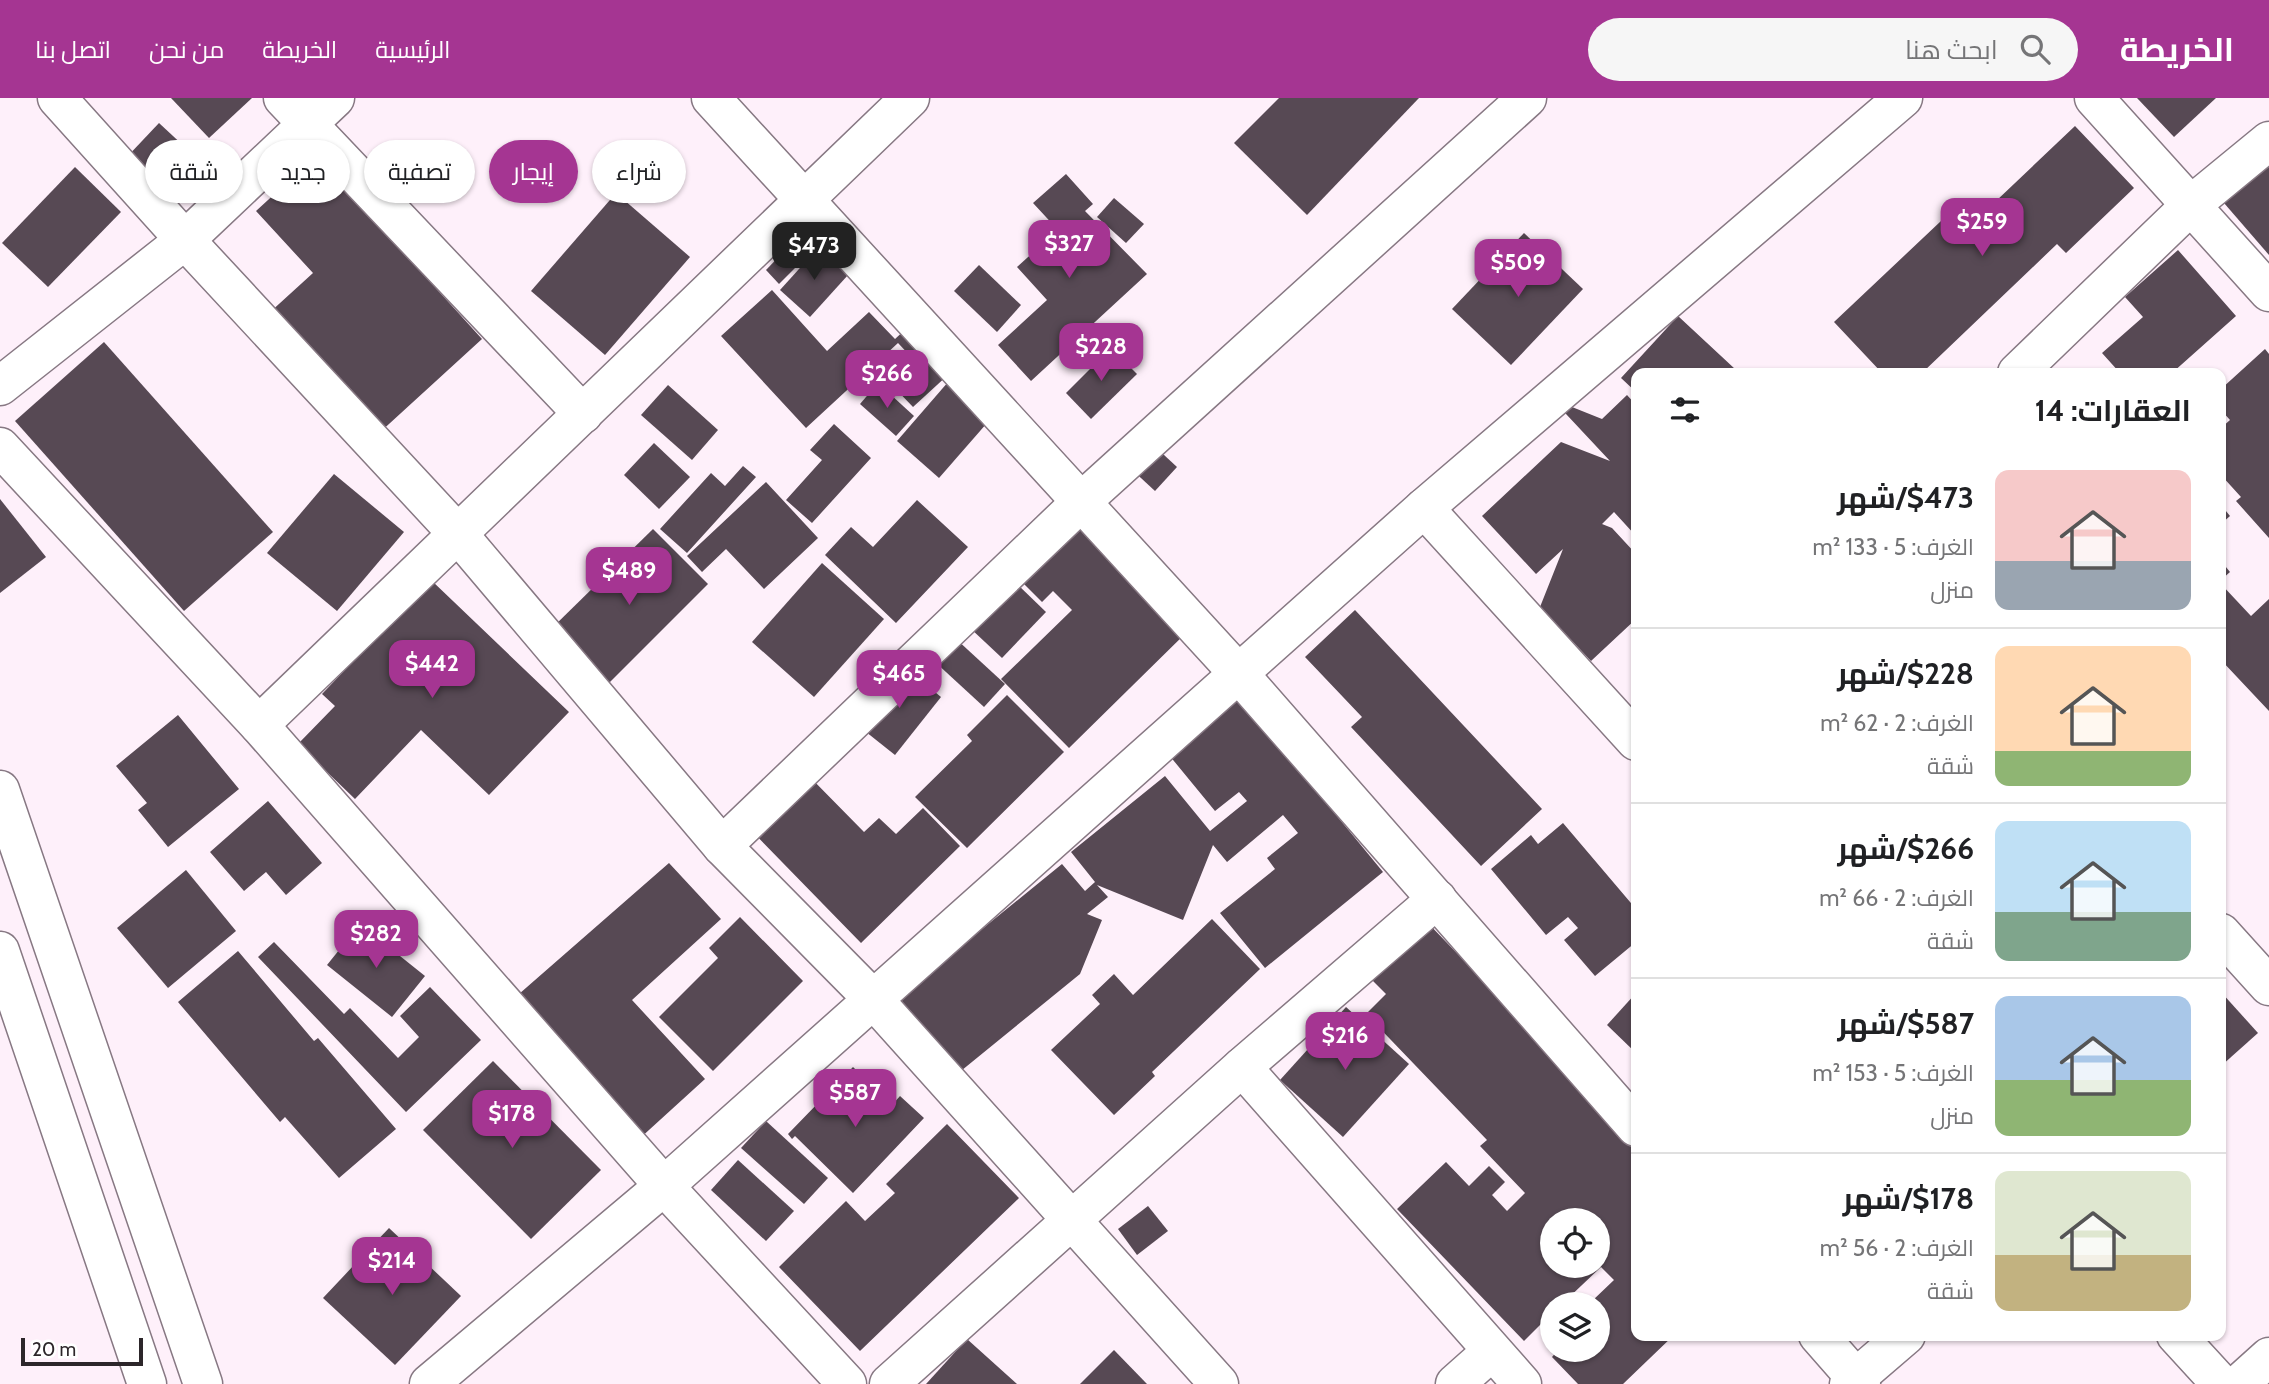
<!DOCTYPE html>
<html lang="ar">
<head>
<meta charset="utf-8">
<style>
  :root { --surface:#fff; --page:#f6f6f6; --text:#202124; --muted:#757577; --line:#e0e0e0; --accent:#a53592 }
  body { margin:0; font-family:Cabin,Cairo,sans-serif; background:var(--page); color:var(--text); direction:rtl; height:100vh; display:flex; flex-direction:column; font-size:26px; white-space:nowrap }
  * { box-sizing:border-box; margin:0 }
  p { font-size:23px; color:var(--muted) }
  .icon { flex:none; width:38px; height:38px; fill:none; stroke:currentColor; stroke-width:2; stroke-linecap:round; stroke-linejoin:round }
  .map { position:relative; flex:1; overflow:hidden; direction:ltr }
  .panel { position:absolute; left:1631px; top:270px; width:595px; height:973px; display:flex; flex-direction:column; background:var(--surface); border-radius:14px; box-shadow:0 2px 5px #0004; direction:rtl }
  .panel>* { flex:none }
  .hud { position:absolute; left:21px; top:42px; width:665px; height:63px; direction:rtl; display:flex; gap:14px }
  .tools { position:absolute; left:1540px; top:1110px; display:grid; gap:14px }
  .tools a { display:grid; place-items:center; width:70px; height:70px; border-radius:50%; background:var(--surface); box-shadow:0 2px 5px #0004; font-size:35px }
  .scale { position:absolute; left:21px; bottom:18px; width:122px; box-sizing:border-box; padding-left:7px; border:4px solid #2c262a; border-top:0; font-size:19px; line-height:24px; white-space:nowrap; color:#2c262a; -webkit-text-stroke:5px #fff; paint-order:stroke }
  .price { position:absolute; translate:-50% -60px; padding:0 16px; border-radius:14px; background:var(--accent); color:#fff; font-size:23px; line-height:46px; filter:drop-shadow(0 2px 4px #0008) }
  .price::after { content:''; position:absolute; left:50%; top:42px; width:21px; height:16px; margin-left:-10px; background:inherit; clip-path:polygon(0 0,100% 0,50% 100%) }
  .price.current { background:#222; color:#fff }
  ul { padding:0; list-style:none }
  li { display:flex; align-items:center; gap:21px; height:175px; padding:0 35px }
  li+li { border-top:2px solid var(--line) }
  li span { display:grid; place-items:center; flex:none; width:196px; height:140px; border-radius:14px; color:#555 }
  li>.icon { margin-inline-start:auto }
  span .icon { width:84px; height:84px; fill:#fffc; stroke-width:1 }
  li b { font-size:30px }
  h2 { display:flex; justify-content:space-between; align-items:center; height:84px; padding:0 35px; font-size:30px }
  .chip { padding:0 24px; border-radius:32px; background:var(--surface); box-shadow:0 2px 5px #0004; font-size:24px; line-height:63px }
  .chip.current { background:var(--accent); color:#fff }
  header { display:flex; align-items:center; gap:42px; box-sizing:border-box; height:98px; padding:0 35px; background:var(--accent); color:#fff }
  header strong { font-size:33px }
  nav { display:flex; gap:38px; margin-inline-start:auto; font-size:24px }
  .search { width:490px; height:63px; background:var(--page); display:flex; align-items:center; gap:18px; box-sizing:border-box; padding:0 24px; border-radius:38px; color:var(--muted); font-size:26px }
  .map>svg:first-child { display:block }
  .building { fill:#574954; fill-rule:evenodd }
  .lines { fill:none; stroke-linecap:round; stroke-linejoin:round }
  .minor-casing { stroke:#877883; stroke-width:41 }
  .secondary-casing { stroke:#877883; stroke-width:41 }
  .minor { stroke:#fff; stroke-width:38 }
  .secondary { stroke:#fff; stroke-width:38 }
</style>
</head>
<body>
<header>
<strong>الخريطة</strong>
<div class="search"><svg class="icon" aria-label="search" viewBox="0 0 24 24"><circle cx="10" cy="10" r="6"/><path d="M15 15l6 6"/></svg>ابحث هنا</div>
<nav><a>الرئيسية</a><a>الخريطة</a><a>من نحن</a><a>اتصل بنا</a></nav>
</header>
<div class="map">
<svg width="2269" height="1286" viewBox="0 0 2269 1286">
  <rect width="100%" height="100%" fill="#fef0fa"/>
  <g class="building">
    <path d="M171 0H252L209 40Z"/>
    <path d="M1279 0H1419L1307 117 1234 45Z"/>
    <path d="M2137 0H2216L2174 39Z"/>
    <path d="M159 25 187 51 153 87 125 61Z"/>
    <path d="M2075 28 2134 90 2066 155 2057 146 1922 275H1882L1834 224 1941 123 1957 140Z"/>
    <path d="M316 58 482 241 366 347 257 226 313 175 256 113Z"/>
    <path d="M2269 66V157L2224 105Z"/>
    <path d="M75 69 121 114 48 189 2 145Z"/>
    <path d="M1066 76 1093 106 1085 113 1147 176 1031 283 998 247 1047 202 1017 169 1058 132 1033 105Z"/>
    <path d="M616 95 690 159 605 257 531 193Z"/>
    <path d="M1114 100 1144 126 1126 145 1097 119Z"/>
    <path d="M1524 135 1583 191 1511 267 1452 211Z"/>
    <path d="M792 145 806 159 779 186 766 172Z"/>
    <path d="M818 150 848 177 810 219 780 192Z"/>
    <path d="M2178 152 2236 218 2172 275H2120L2102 255 2143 219 2125 199Z"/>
    <path d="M979 167 1021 207 997 234 954 193Z"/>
    <path d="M772 192 827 253 869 214 895 241 909 228 949 276 913 309 889 284 913 261 898 245 806 330 721 238Z"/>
    <path d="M1678 218 1735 271 1731 275H1636V294L1621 280Z"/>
    <path d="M104 244 273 434 184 513 15 323Z"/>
    <path d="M1111 250 1137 276 1091 321 1066 295Z"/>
    <path d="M2265 251 2269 256V440L2236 403 2241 399 2221 377V330L2230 322 2221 312V291Z"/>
    <path d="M955 276 994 317 939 380 897 343Z"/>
    <path d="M878 285 914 318 896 338 860 306Z"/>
    <path d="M668 287 718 332 692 362 641 317Z"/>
    <path d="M1627 297 1636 307V438L1614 414 1602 426 1612 430 1636 456V521L1591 563 1540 509 1563 451 1536 476 1482 418 1561 344 1610 363 1552 301 1602 321Z"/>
    <path d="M834 326 871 360 812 425 786 402 822 362 810 352Z"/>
    <path d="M1150 344 1177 369 1155 393 1128 368Z"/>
    <path d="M654 345 690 379 659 411 624 377Z"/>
    <path d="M743 368 756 379 687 455 660 431 711 375 725 388Z"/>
    <path d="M334 376 404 434 337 513 267 455Z"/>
    <path d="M766 384 818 440 764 491 726 451 702 474 687 458Z"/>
    <path d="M0 401 46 459 0 495Z"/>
    <path d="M917 402 968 449 896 525 825 457 851 429 873 449Z"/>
    <path d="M2221 407 2230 418 2221 426Z"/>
    <path d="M1071 409 1190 531 1069 650 1001 581 1072 512 1053 493 1042 504 1008 470Z"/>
    <path d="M653 431 708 486 606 588 550 532Z"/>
    <path d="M2221 463 2230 474 2221 482Z"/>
    <path d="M822 465 884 521 814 599 752 544Z"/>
    <path d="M431 482 569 614 489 697 421 632 355 701 298 646 335 608 322 596Z"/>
    <path d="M1014 483 1046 514 1002 560 969 529Z"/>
    <path d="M2221 486 2251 518 2269 501V613L2221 562Z"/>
    <path d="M1355 512 1542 711 1481 768 1351 629 1362 619 1305 559Z"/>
    <path d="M955 540 1005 586 984 609 934 563Z"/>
    <path d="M902 567 941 599 895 657 856 626Z"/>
    <path d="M1007 597 1064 654 967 750 915 699 972 643 967 637Z"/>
    <path d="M1239 599 1383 774 1265 870 1220 815 1275 771 1267 760 1298 735 1283 717 1227 764 1213 747 1183 822 1097 787 1108 799 1087 816 1102 822 1080 876 940 990 879 915 1062 766 1085 793 1095 784 1071 754 1165 678 1210 733 1247 703 1239 694 1215 713 1169 657Z"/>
    <path d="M178 617 239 691 168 749 138 712 147 705 116 668Z"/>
    <path d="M804 673 864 734 879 720 896 736 923 710 960 748 861 845 747 728Z"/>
    <path d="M268 703 322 765 286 797 266 774 244 793 210 754Z"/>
    <path d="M1563 725 1636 811V844L1595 878 1564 842 1578 830 1568 819 1546 837 1491 771 1531 737 1538 746Z"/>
    <path d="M669 765 721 821 632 902 705 981 638 1042 511 903Z"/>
    <path d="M186 772 236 833 168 890 117 830Z"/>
    <path d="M740 819 803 883 713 973 659 919 718 860 709 850Z"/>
    <path d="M1212 821 1260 871 1152 974 1155 978 1114 1017 1051 952 1100 906 1092 897 1114 876 1133 897Z"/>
    <path d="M1426 823 1636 1042V1237H1674L1623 1286H1578L1552 1259 1559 1251H1598V1214L1601 1212 1592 1203 1614 1182 1601 1169 1562 1206H1552V1215L1524 1243 1397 1111 1446 1064 1469 1088 1489 1068 1505 1084 1492 1097 1507 1113 1525 1095 1480 1048 1487 1042 1366 916 1386 896 1368 878ZM1552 1122H1598V1167H1552Z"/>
    <path d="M360 826 425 878 392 919 327 867Z"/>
    <path d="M274 844 344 916 350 910 398 960 419 939 400 918 430 889 481 942 406 1014 258 859Z"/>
    <path d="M238 853 314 943 318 940 396 1031 339 1080 285 1019 280 1024 178 904Z"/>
    <path d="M2221 894 2258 935 2221 968Z"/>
    <path d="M1636 895V955L1607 927Z"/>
    <path d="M1346 909 1409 966 1343 1039 1280 982Z"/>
    <path d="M493 963 601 1072 531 1141 423 1032Z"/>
    <path d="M853 969 892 1007 900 998 924 1020 853 1095 795 1038 792 1041 788 1036Z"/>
    <path d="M766 1023 828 1080 804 1106 741 1050Z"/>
    <path d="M947 1026 1019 1100 860 1253 779 1169 846 1103 865 1123 895 1095 886 1086Z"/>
    <path d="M738 1062 794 1113 766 1143 711 1092Z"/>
    <path d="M1148 1108 1168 1133 1137 1157 1118 1131Z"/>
    <path d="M389 1130 461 1198 395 1267 323 1200Z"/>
    <path d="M967 1241 1017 1286H926Z"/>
    <path d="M1114 1252 1147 1286H1080Z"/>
  </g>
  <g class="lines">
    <g class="minor-casing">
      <g id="minor">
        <path d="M57 0 185 142 458 436 722 748 873 901 1219 1286"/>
        <path d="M283 0 583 316"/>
        <path d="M711 0 1239 576 1636 1029"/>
        <path d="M2094 0 2269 194"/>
        <path d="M2017 275 2191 107 2269 43"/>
        <path d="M0 288 185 142 335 0"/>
        <path d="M0 349 259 627 664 1088 847 1286"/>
        <path d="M1424 410 1636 643"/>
        <path d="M259 627 910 0"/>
        <path d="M722 748 1081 404 1527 0"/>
        <path d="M2221 835 2269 888"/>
        <path d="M1242 969 1522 1286"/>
        <path d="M1818 1237 1861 1286"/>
        <path d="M2176 1237 2221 1286"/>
        <path d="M429 1286 664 1088 1424 410 1903 0"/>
        <path d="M889 1286 1242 969 1437 801"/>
        <path d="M1455 1286 1491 1254"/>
        <path d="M1849 1286 1906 1237"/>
      </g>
    </g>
    <g class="secondary-casing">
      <g id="secondary">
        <path d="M0 692 203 1286"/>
        <path d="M0 853 147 1286"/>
        <path d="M2239 1286 2269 1259"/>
      </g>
    </g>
    <use href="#minor" class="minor"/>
    <use href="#secondary" class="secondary"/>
  </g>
</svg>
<div class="tools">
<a><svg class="icon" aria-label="locate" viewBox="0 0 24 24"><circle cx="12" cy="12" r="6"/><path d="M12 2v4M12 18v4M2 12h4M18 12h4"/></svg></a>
<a><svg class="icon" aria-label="layers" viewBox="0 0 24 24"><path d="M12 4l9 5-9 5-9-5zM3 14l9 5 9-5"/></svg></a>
</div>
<div class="scale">20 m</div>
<b class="price" style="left:1982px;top:160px">$259</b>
<b class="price" style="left:1069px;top:182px">$327</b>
<b class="price current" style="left:814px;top:184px">$473</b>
<b class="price" style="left:1518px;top:201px">$509</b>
<b class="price" style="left:1101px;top:285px">$228</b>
<b class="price" style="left:887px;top:312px">$266</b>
<b class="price" style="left:629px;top:509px">$489</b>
<b class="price" style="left:432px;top:602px">$442</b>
<b class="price" style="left:899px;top:612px">$465</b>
<b class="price" style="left:376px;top:872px">$282</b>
<b class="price" style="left:1345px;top:974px">$216</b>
<b class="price" style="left:855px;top:1031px">$587</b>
<b class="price" style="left:512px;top:1052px">$178</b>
<b class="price" style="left:392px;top:1199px">$214</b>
<div class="hud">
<a class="chip">شراء</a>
<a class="chip current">إيجار</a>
<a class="chip">تصفية</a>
<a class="chip">جديد</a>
<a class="chip">شقة</a>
</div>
<section class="panel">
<h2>العقارات: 14<svg class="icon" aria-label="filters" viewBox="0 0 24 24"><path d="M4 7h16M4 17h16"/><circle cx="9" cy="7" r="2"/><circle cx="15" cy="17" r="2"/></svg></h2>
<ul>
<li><span style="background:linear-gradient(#f6c9c9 65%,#9aa5b1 0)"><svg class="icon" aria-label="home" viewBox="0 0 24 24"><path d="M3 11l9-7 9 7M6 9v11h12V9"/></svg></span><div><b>$473/شهر</b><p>الغرف: 5 · 133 m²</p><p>منزل</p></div></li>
<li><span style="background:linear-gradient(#ffd9b3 75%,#8fb573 0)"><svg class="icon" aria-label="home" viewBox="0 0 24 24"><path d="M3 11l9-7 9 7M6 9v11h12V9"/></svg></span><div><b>$228/شهر</b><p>الغرف: 2 · 62 m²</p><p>شقة</p></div></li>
<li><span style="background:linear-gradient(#bfe0f5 65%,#7fa58c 0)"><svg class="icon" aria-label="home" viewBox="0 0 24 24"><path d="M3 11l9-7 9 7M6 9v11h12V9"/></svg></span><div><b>$266/شهر</b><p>الغرف: 2 · 66 m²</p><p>شقة</p></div></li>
<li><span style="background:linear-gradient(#a9c7e8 60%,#8fb573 0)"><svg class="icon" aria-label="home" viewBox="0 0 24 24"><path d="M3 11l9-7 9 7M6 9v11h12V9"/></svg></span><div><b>$587/شهر</b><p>الغرف: 5 · 153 m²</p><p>منزل</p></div></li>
<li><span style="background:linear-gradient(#dfe7d0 60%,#c2b280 0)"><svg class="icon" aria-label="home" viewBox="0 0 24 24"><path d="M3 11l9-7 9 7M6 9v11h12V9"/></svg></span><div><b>$178/شهر</b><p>الغرف: 2 · 56 m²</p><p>شقة</p></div></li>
</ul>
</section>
</div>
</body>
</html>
